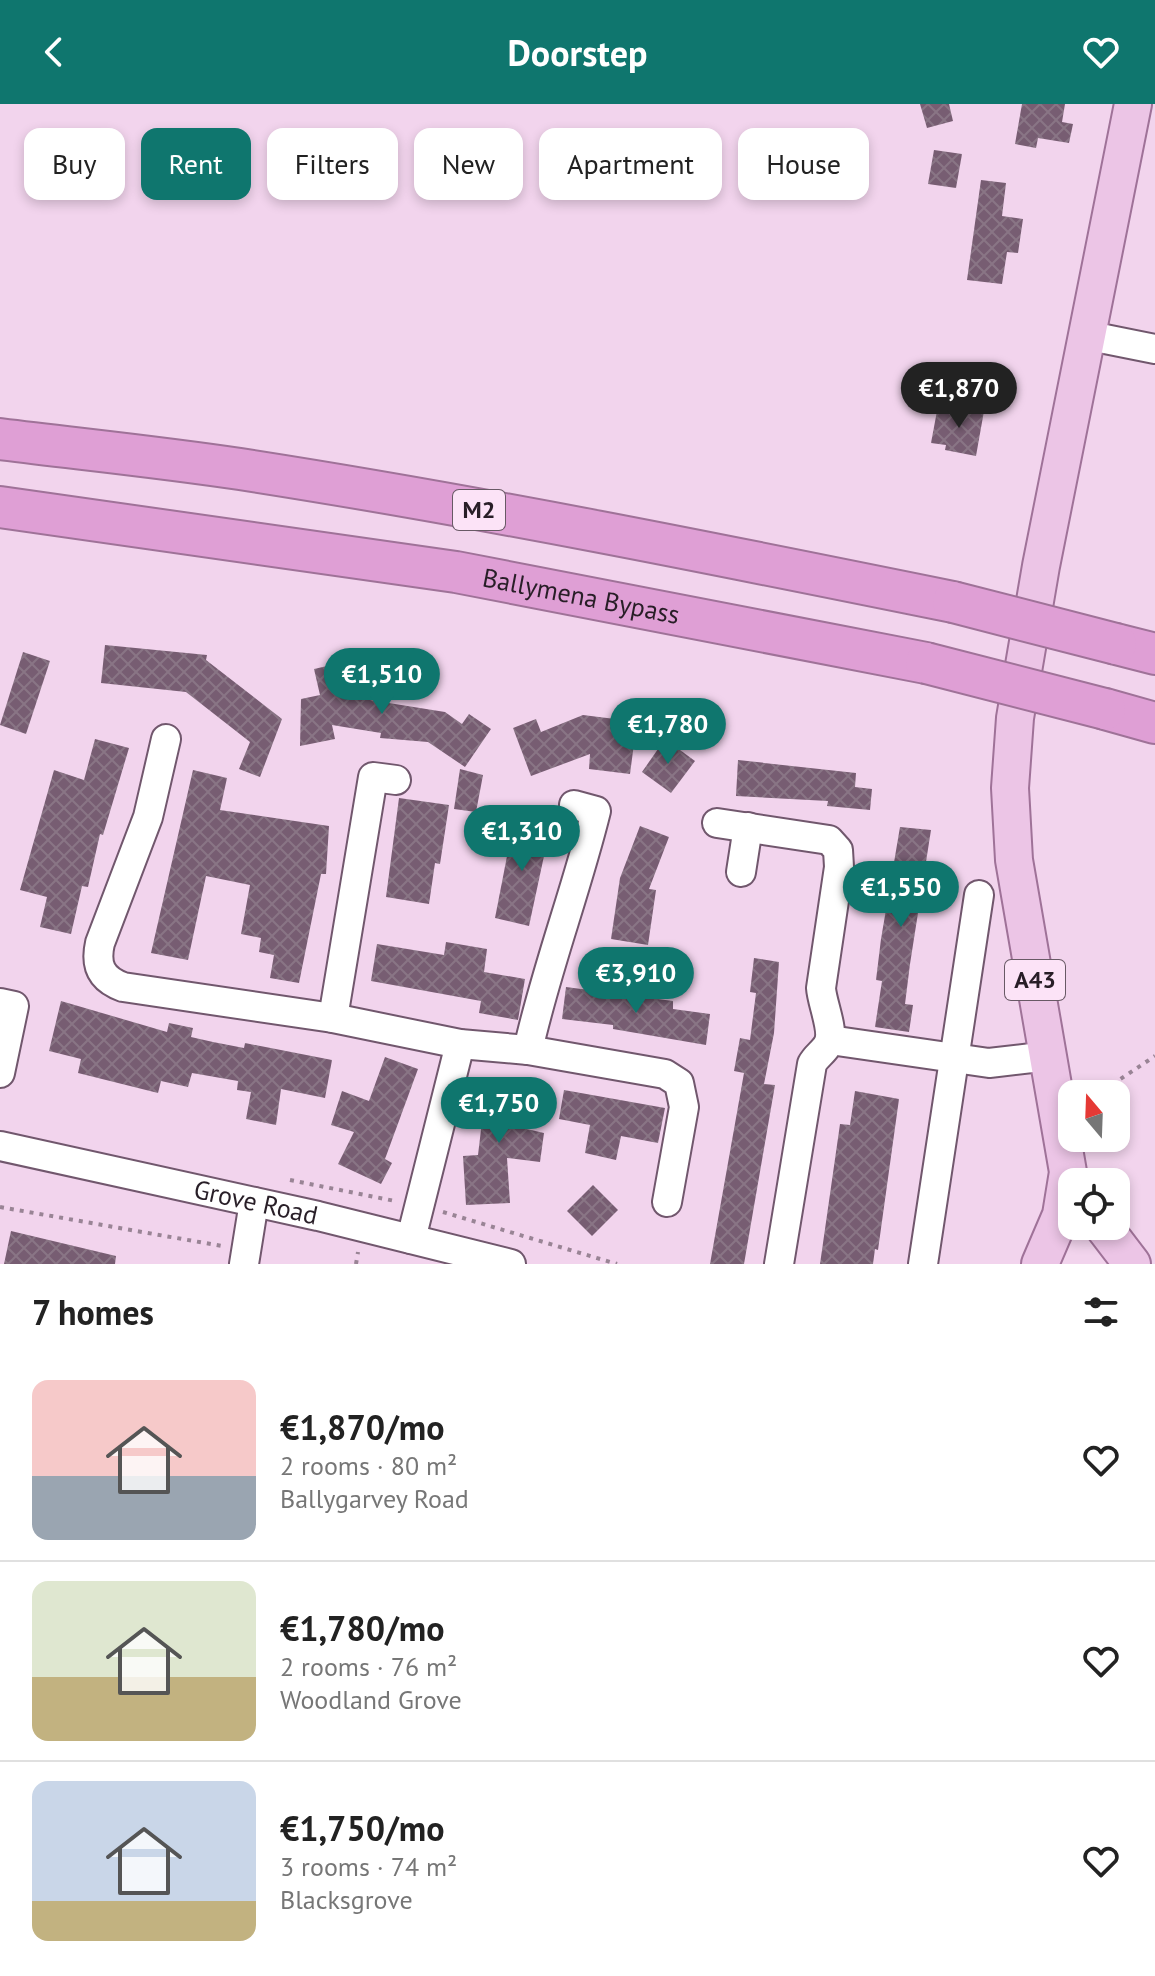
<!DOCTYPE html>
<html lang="en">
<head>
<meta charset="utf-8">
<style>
  :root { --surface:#fff; --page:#f6f6f6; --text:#222; --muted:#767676; --line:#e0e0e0; --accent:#0f766e }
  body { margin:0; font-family:"PT Sans",sans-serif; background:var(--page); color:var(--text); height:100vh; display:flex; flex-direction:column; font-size:30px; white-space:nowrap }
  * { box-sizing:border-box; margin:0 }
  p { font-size:26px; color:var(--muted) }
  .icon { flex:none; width:44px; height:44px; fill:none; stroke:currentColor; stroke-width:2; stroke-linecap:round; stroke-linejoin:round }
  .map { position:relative; height:1160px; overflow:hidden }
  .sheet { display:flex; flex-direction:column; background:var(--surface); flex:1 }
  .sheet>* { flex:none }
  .guide { position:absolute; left:24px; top:24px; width:1108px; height:72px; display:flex; gap:16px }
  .needle { width:52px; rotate:341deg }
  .buttons { position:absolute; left:1058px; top:976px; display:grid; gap:16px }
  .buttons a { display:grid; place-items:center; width:72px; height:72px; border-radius:16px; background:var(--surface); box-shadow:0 4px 12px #0003; font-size:40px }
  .price { position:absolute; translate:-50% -68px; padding:0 18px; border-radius:28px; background:var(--accent); color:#fff; font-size:26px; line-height:52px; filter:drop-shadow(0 2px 4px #0008) }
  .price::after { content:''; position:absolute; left:50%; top:48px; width:24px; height:18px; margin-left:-12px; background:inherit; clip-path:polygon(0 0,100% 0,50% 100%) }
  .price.on { background:#222; color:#fff }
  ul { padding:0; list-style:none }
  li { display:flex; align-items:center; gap:24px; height:200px; padding:0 32px }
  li+li { border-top:2px solid var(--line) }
  li span { display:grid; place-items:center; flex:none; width:224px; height:160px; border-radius:16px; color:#555 }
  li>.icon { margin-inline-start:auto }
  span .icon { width:96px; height:96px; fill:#fffc; stroke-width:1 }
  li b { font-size:34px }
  h2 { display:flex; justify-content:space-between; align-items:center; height:96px; padding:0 32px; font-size:34px }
  .pill { padding:0 28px; border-radius:16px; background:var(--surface); box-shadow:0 4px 12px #0003; font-size:28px; line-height:72px }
  .pill.on { background:var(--accent); color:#fff }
  header { display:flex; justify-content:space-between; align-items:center; height:104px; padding:0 32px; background:var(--accent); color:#fff; font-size:36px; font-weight:800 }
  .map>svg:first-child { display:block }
  .building { fill:url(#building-cross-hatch) }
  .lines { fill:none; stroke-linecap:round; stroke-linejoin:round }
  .minor-casing { stroke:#71576d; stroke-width:32 }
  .major-casing { stroke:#9f7298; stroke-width:40 }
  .highway-casing { stroke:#9f7298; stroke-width:44 }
  .path { stroke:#998495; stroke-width:4; stroke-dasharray:4 6; stroke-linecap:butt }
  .minor { stroke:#fff; stroke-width:28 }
  .major { stroke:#ecc5e6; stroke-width:36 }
  .highway { stroke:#df9fd5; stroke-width:40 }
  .highway-bridge-casing { stroke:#9f7298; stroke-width:44; stroke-linecap:butt }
  .highway-bridge { stroke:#df9fd5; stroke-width:40 }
  .labels { text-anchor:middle; stroke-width:8; stroke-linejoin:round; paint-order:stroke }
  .shield { fill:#fce3f7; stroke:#685965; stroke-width:2 }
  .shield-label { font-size:24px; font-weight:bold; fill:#281e27 }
  .street-label { font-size:26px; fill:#281e27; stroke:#fce3f7 }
</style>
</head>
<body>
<header><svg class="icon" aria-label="back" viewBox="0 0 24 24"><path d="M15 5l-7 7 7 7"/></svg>Doorstep<svg class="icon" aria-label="heart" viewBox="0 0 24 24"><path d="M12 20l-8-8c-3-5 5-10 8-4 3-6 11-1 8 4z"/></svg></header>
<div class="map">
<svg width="1155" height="1160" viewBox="0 0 1155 1160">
  <defs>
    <pattern id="building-cross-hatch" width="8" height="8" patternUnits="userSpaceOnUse" patternTransform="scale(2)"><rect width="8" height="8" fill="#775d72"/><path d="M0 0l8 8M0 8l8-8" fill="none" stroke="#897585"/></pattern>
  </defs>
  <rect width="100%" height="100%" fill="#f2d4ed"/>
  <g class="building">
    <path d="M920 0H949L953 17 927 24Z"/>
    <path d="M1022 0H1065L1062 18 1073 20 1069 39 1038 34 1036 44 1015 40Z"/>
    <path d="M934 46 962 50 956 84 928 80Z"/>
    <path d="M981 76 1006 79 1002 112 1023 115 1018 149 1007 148 1002 180 967 176Z"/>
    <path d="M952 301 984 307 976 352 945 346 946 341 931 339 937 307 951 310Z"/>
    <path d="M105 541 207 551 206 556 282 615 260 673 239 665 250 638 186 588 101 579Z"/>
    <path d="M23 548 50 557 26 630 0 621Z"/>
    <path d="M336 560 337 565 369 564 370 596 445 608 462 620 469 610 491 625 465 663 428 638 380 634 381 629 332 621 335 635 300 642 301 595 320 591 314 565Z"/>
    <path d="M583 611 631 617 630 631 635 632 630 670 589 665 590 650 531 672 513 624 536 615 541 628Z"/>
    <path d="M95 635 129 644 103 731 100 730 88 783 82 782 71 830 40 823 47 793 20 786 54 666 84 676Z"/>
    <path d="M665 635 695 657 671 689 642 668Z"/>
    <path d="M738 656 856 669 855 683 872 685 870 706 827 702 828 697 736 692Z"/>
    <path d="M460 665 483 671 476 708 454 705Z"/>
    <path d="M193 666 227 674 220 706 329 722 326 770H321L299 879 270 874 274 851 259 848 261 834 241 830 250 781 206 772 188 856 151 849Z"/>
    <path d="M399 694 449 701 440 760 435 759 429 800 386 793Z"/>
    <path d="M514 716 550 724 529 822 495 814Z"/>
    <path d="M640 722 669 733 649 785 656 786 648 841 611 835 620 774Z"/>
    <path d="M900 723 931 726 910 860 905 900 913 901 909 928 875 923 882 877 876 876 881 835Z"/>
    <path d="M446 838 487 845 484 868 525 875 518 916 479 909 481 897 371 877 377 840 444 851Z"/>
    <path d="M754 854 779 858 774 929 764 980 775 981 744 1160H710L744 969 734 967 740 934 750 936 756 889 750 888Z"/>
    <path d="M566 883 673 897V905L710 910 706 941 613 925V921L562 915Z"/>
    <path d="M61 897 167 928 169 919 193 924 191 933 213 938 244 944 245 939 332 956 325 994 281 985 276 1021 246 1015 251 988 237 986 238 977 192 969 188 983 161 977 158 989 78 969 81 955 49 947Z"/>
    <path d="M385 953 418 965 385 1055 392 1059 381 1080 338 1060 354 1028 331 1021 342 987 369 997Z"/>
    <path d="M487 975 523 980 518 1023 544 1029 540 1058 507 1054 510 1099 466 1101 463 1052 478 1051Z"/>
    <path d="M564 986 665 1004 658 1039 621 1032 616 1056 585 1049 590 1021 559 1015Z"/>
    <path d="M855 987 899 995 878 1146 875 1145 873 1160H820L840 1020 850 1021Z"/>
    <path d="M593 1081 618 1106 592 1132 567 1107Z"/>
    <path d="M11 1127 116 1152 115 1160H4Z"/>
  </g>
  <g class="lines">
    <g class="minor-casing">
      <g id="minor">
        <path d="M1085 231 1155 245"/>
        <path d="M166 635 148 713 100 839C95 861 101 875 123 883L333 914 460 940 528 946 665 970 679 979 684 1003 667 1098"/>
        <path d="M717 719 829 736 838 746 839 763 821 884C822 900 835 927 828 940 824 948 816 952 812 960L779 1160"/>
        <path d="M741 768 748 723"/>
        <path d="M0 899 14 902 0 969"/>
        <path d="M333 914 373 673 396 676"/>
        <path d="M830 936 989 959 1049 952"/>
        <path d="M528 946C546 865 576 788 596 707L574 701"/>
        <path id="s1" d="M0 1042 318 1112 511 1160"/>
        <path d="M411 1135 460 940"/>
        <path d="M244 1160 254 1098"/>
        <path d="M923 1160 979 791"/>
      </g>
    </g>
    <g class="major-casing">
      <g id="major">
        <path d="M1103 1122 1132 1160"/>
        <path d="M1040 1160 1061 1111 1068 1068 1014 756 1010 684 1015 614 1041 462 1133 0"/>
      </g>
    </g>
    <g class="highway-casing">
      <g id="highway">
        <path d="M0 335C80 345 160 353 240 365 479 402 716 450 953 498"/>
        <path id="s2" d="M0 403 456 468 926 559"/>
        <path d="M1116 540 1155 550"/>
        <path d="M1105 605 1155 619"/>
      </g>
    </g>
    <g class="path">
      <path d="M1104 986 1155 952"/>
      <path d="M290 1076 395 1097"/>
      <path d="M0 1103 222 1142"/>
      <path d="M443 1108 617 1160"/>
      <path d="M356 1160 358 1148"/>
    </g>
    <use href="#minor" class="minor"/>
    <use href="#major" class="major"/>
    <use href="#highway" class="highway"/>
    <g class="highway-bridge-casing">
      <g id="highway-bridge">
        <path d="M953 498 1116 540"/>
        <path d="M926 559 1105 605"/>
      </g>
    </g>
    <use href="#highway-bridge" class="highway-bridge"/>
  </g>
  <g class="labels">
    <g class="shield">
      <rect x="453" y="386" width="52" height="40" rx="6"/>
      <rect x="1005" y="856" width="60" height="40" rx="6"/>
    </g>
    <g class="shield-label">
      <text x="479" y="414">M2</text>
      <text x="1035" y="884">A43</text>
    </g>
    <g class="street-label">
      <text dy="9" stroke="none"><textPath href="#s2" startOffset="588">Ballymena Bypass</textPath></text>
      <text dy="9" stroke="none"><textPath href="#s1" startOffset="262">Grove Road</textPath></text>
    </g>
  </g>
</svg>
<div class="buttons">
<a><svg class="needle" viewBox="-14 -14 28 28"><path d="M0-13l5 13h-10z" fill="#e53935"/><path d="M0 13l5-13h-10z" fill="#767676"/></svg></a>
<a><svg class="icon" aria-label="locate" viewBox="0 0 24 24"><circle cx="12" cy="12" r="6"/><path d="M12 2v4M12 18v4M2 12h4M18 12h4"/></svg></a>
</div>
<b class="price on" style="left:959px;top:326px">€1,870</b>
<b class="price" style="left:382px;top:612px">€1,510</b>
<b class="price" style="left:668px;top:662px">€1,780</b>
<b class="price" style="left:522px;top:769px">€1,310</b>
<b class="price" style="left:901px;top:825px">€1,550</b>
<b class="price" style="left:636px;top:911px">€3,910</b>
<b class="price" style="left:499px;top:1041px">€1,750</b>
<div class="guide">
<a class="pill">Buy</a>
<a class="pill on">Rent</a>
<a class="pill">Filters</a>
<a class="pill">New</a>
<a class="pill">Apartment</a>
<a class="pill">House</a>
</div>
</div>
<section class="sheet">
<h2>7 homes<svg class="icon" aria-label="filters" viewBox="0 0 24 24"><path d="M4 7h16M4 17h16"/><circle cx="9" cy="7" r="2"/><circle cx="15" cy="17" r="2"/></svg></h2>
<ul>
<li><span style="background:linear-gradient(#f6c9c9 60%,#9aa5b1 0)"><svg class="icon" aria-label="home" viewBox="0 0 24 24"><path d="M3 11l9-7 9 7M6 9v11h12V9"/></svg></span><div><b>€1,870/mo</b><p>2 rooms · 80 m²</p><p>Ballygarvey Road</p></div><svg class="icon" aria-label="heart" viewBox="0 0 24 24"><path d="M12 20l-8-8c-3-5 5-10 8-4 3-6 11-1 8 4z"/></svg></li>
<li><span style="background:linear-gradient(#dfe7d0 60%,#c2b280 0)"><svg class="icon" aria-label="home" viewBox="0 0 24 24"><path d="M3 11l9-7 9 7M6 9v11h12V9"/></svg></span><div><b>€1,780/mo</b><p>2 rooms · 76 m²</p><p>Woodland Grove</p></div><svg class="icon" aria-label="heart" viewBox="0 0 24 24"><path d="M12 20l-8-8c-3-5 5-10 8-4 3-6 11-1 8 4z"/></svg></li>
<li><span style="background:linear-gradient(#c9d6e8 75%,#c2b280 0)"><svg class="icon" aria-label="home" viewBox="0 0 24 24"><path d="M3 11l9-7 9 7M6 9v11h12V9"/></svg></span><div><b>€1,750/mo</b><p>3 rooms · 74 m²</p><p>Blacksgrove</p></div><svg class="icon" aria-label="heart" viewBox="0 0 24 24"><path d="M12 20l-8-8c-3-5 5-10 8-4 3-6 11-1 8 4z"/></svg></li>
</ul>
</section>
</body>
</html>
